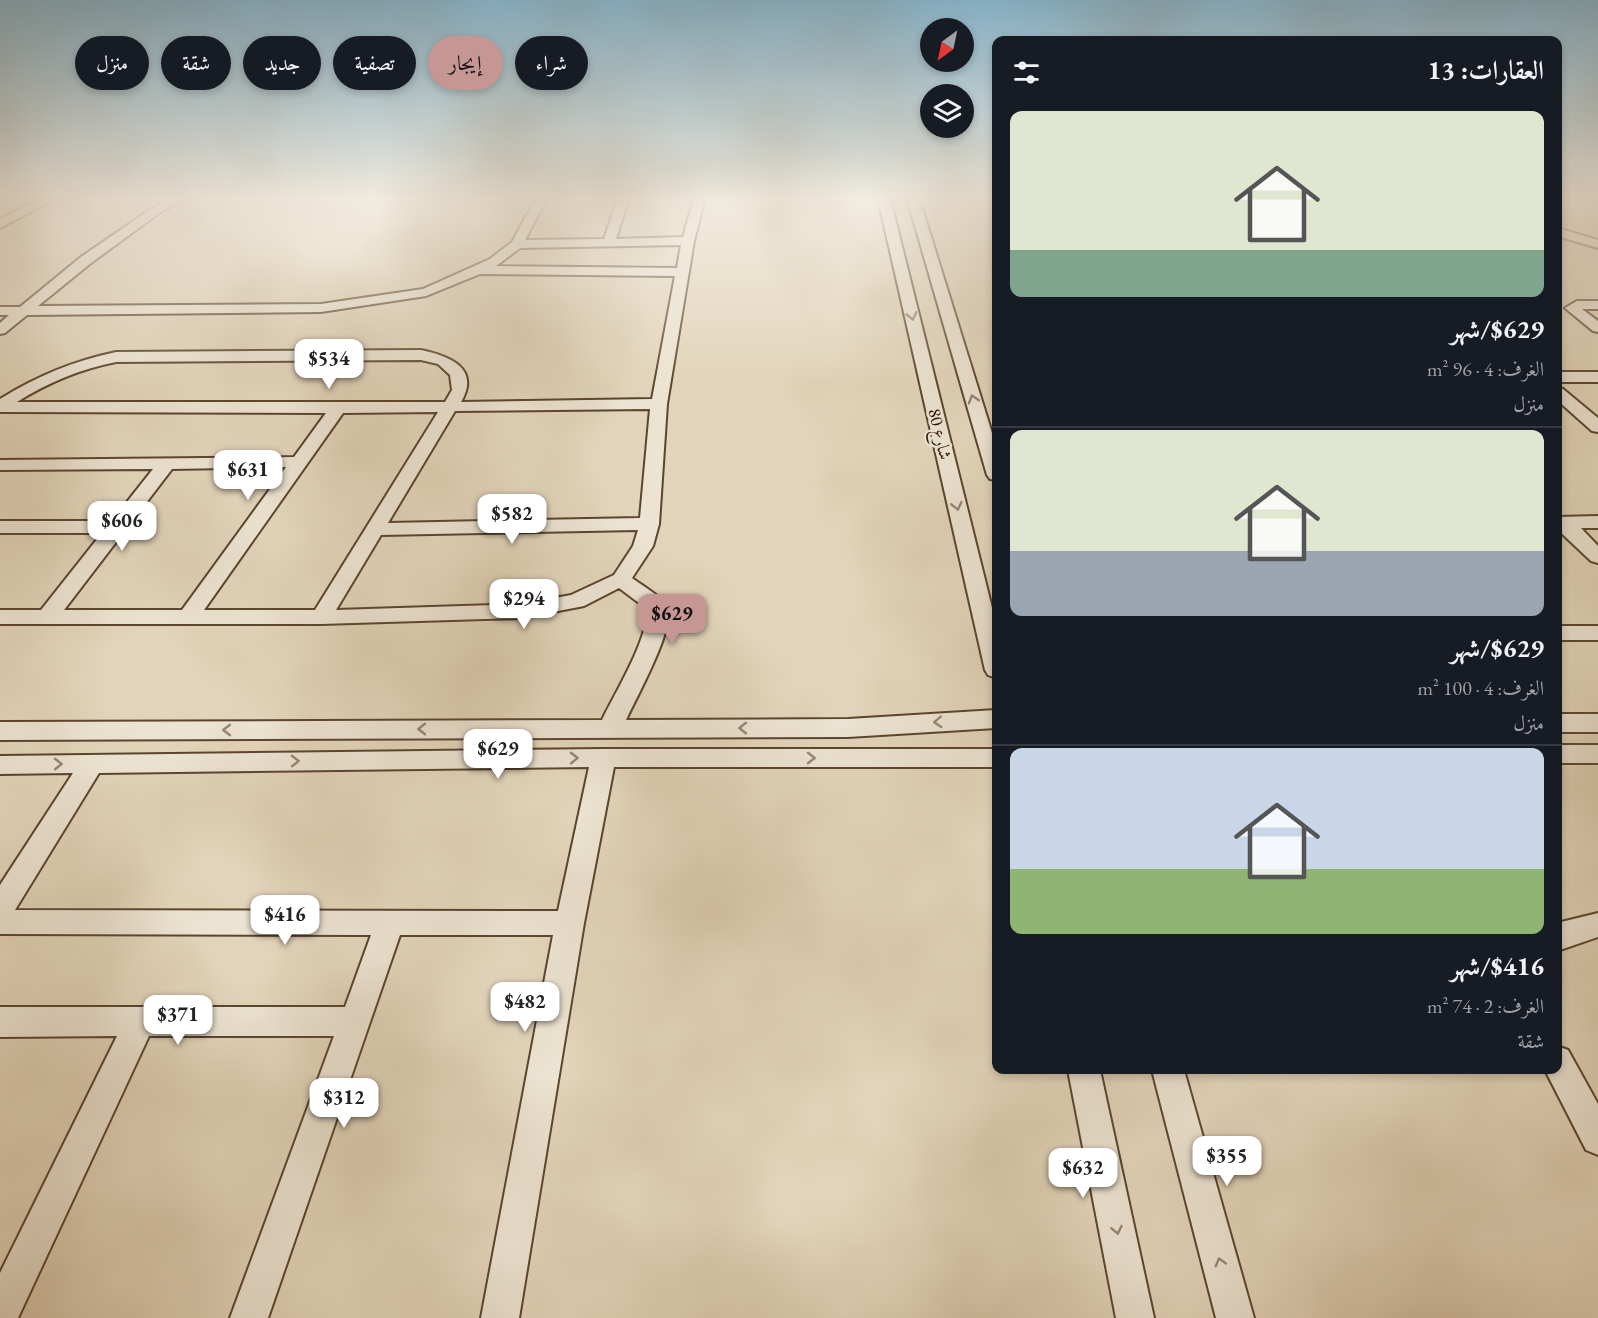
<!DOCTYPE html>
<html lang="ar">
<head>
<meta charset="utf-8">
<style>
  :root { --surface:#171b24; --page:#20242c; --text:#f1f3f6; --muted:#9ea1a6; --line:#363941; --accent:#c59692 }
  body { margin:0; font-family:"EB Garamond",Amiri,serif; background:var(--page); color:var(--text); direction:rtl; height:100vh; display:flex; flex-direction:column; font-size:22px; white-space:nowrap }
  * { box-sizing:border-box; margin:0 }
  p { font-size:20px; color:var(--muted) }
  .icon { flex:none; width:33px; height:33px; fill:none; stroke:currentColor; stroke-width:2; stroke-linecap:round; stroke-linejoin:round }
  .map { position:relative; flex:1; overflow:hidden; direction:ltr }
  .sheet { position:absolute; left:992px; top:36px; width:570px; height:1038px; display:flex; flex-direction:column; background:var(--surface); border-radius:12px; box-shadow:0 3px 9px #0003; direction:rtl }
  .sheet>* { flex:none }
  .guide { position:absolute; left:18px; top:36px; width:570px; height:54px; direction:rtl; display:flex; gap:12px }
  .needle { width:39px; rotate:213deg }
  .tools { position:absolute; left:920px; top:18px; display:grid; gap:12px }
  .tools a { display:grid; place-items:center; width:54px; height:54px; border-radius:50%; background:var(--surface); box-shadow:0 3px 9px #0003; font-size:30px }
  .price { position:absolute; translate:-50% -51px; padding:0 14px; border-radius:12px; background:#fff; color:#222; font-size:20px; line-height:39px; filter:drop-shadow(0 2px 3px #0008) }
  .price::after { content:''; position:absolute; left:50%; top:36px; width:18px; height:14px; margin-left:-9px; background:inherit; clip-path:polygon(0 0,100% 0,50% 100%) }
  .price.active { background:var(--accent); color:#111 }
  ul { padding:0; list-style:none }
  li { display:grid; align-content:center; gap:12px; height:318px; padding:0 18px }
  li+li { border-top:2px solid var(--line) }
  li span { display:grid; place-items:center; height:186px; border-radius:12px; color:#555 }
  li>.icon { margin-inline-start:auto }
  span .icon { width:108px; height:108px; fill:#fffc; stroke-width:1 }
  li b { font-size:26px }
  h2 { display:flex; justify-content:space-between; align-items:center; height:72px; padding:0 18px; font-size:26px }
  .chip { padding:0 21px; border-radius:27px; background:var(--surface); box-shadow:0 3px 9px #0003; font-size:21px; line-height:54px }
  .chip.active { background:var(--accent); color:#111 }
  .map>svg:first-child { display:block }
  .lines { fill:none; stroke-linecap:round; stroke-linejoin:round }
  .minor-casing { stroke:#5b452e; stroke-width:4 }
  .minor { fill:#ece3d2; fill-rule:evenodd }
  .oneway { stroke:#968674 }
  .labels { text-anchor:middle; stroke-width:5; stroke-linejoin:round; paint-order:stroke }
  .far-street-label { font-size:18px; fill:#2e1500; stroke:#ece3d2 }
</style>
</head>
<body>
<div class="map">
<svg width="1598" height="1318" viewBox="0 0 1598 1318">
  <rect width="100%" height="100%" fill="#e2d4ba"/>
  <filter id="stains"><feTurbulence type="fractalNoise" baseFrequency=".00333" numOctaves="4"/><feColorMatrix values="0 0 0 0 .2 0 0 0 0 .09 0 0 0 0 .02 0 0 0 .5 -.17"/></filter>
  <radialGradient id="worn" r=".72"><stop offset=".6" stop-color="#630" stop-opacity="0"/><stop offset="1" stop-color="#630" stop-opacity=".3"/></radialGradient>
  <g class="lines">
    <g class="minor-casing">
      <g id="minor">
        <path d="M43 198H57L0 228V219Z"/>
        <path d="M173 198H188L162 211 91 263 38 306 321 304 423 289 490 259 512 242 536 198H547L525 240 604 239 618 198H629L616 239 683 237 694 198H705L694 241 667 404 659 524 653 546 632 578C640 584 665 599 668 607 675 628 636 698 626 720L848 719 996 710V728L848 737 0 740V722L602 720C615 693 649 638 647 609L619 588 584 606 522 618 321 624H0V610H41L102 533H0V521H112L153 469 0 470V460L294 457 326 413 0 412V399C37 376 73 361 116 352L421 350C449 356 481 368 461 402L652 399 675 276 480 274 426 296 321 312 27 315 5 333 0 334V323L9 315H0V307H20L81 257 154 207ZM681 245 677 268 496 266 520 248ZM421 360 438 364 450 375 452 390 445 402H17C49 382 80 369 116 362ZM650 409 640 518 388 523 455 411ZM438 412 315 610H204L343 413ZM286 467 182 610H64L172 469ZM638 530 633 546 614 575 571 595 522 604 336 610 381 535Z"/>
        <path d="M878 198H890L996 624V678L988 675 985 670Z"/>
        <path d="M907 198H919L996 446V480L990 479 987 475Z"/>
        <path d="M1557 228 1598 240V248L1557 236Z"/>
        <path d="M1577 301H1598V309H1582L1598 321V332L1593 331 1565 308Z"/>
        <rect x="1557" y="372" width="41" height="10"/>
        <path d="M1557 387 1563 389 1598 418V432L1592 431 1557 400Z"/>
        <path d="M1598 516V528H1581L1598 546V563L1591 561 1557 529V517Z"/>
        <rect x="1557" y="626" width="41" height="14"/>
        <rect x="1557" y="714" width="41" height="18"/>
        <rect x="1557" y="745" width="41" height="18"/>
        <path d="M603 749H996V767H614L584 923 519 1318H481L553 935H400L268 1318H230L334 1036H149L18 1318H0V1273L117 1036 0 1037V1007H345L371 935 0 934V885L73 773 0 774V756ZM589 767 558 911 15 910 99 773Z"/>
        <path d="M1598 913V937L1557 951V923Z"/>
        <path d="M1557 1046 1568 1050 1598 1104V1155L1586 1150 1545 1070H1557Z"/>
        <path d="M1068 1070H1100L1154 1318H1116Z"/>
        <path d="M1152 1070H1184L1254 1318H1216Z"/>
      </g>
    </g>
    <use href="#minor" class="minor"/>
  </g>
  <defs><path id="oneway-chevron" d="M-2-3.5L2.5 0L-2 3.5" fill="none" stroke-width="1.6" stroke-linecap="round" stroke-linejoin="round" transform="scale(1.5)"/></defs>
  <g class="oneway">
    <use href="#oneway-chevron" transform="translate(912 316) rotate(77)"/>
    <use href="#oneway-chevron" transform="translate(973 399) rotate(-107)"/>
    <use href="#oneway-chevron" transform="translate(957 506) rotate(77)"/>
    <use href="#oneway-chevron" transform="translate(938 722) rotate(177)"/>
    <use href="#oneway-chevron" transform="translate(743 728) rotate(180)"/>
    <use href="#oneway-chevron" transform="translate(422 729) rotate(180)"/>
    <use href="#oneway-chevron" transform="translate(227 730) rotate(180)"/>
    <use href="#oneway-chevron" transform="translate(574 758) rotate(-1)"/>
    <use href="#oneway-chevron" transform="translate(811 758)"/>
    <use href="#oneway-chevron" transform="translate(295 761) rotate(-1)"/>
    <use href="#oneway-chevron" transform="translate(58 764) rotate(-1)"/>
    <use href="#oneway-chevron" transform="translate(1117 1230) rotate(78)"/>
    <use href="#oneway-chevron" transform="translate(1220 1262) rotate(-105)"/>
  </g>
  <linearGradient id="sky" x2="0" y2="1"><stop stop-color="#87b6cf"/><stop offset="0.52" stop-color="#f2ece0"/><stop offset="1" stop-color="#f2ece0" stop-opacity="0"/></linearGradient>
  <rect width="1598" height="382" fill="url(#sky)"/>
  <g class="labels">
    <g class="far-street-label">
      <text transform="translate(940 434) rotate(77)" y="6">شارع 80</text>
    </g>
  </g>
  <rect width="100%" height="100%" filter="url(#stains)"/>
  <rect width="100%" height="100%" fill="url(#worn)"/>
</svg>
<div class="tools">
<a><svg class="needle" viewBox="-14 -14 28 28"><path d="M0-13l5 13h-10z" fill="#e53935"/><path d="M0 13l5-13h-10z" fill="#9ea1a6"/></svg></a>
<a><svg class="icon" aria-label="layers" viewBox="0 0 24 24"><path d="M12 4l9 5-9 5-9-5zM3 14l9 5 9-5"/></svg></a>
</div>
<b class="price" style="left:329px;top:390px">$534</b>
<b class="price" style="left:248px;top:501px">$631</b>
<b class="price" style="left:512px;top:545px">$582</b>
<b class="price" style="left:122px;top:552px">$606</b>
<b class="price" style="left:524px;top:630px">$294</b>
<b class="price active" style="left:672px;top:645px">$629</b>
<b class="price" style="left:498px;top:780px">$629</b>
<b class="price" style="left:285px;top:946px">$416</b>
<b class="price" style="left:525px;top:1033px">$482</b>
<b class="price" style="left:178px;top:1046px">$371</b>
<b class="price" style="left:344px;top:1129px">$312</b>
<b class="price" style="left:1227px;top:1187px">$355</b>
<b class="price" style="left:1083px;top:1199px">$632</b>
<div class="guide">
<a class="chip">شراء</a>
<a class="chip active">إيجار</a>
<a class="chip">تصفية</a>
<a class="chip">جديد</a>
<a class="chip">شقة</a>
<a class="chip">منزل</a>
</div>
<section class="sheet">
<h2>العقارات: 13<svg class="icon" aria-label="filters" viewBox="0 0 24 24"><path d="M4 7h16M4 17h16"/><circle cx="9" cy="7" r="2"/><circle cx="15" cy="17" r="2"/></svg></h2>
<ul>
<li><span style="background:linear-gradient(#dfe7d0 75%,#7fa58c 0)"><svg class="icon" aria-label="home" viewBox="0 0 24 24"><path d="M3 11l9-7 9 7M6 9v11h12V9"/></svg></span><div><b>$629/شهر</b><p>الغرف: 4 · 96 m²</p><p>منزل</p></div></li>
<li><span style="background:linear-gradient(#dfe7d0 65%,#9aa5b1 0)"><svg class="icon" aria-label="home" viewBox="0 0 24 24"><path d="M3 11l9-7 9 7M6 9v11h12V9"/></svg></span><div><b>$629/شهر</b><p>الغرف: 4 · 100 m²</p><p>منزل</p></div></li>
<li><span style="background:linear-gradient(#c9d6e8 65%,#8fb573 0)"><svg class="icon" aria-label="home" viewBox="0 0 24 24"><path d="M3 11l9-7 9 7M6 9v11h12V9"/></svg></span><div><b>$416/شهر</b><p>الغرف: 2 · 74 m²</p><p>شقة</p></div></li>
</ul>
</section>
</div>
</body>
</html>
